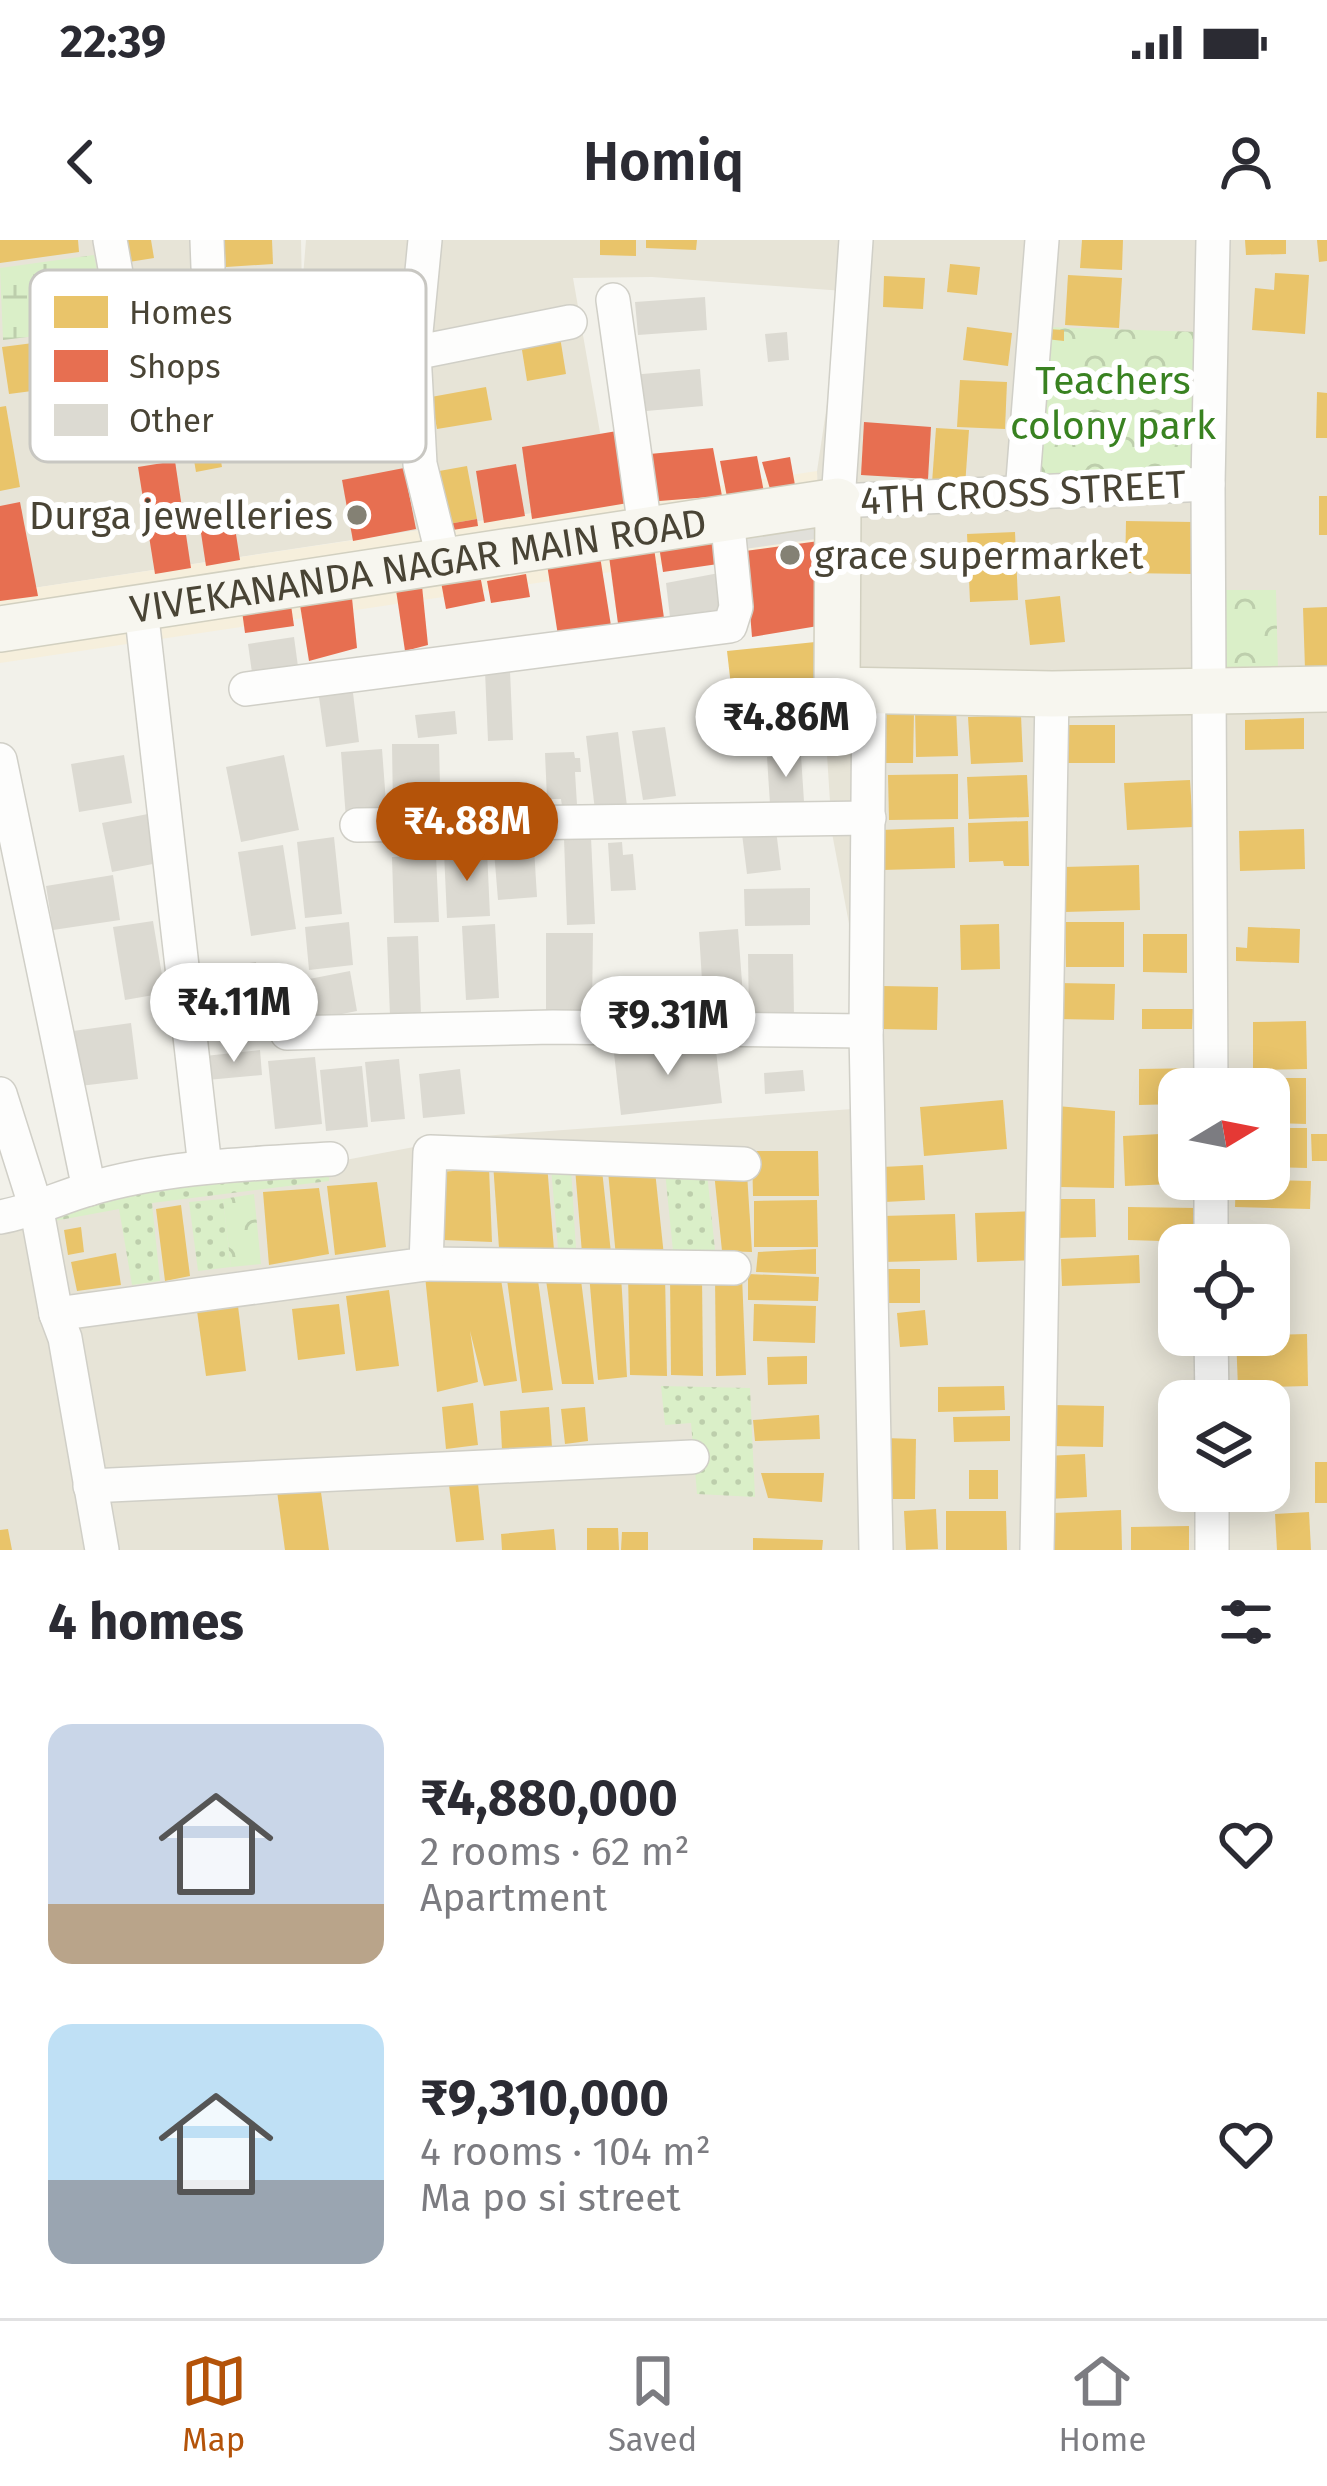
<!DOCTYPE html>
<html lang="en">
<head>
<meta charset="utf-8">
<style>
  :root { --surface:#fff; --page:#f2f2f3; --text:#2b2b33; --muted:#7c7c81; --line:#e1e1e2; --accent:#b45309 }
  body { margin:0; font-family:"Fira Sans",sans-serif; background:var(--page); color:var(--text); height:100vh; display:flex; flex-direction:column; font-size:45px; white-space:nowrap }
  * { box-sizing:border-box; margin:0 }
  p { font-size:39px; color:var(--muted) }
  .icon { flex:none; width:66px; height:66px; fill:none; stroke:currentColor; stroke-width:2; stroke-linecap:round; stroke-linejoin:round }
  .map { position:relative; height:1310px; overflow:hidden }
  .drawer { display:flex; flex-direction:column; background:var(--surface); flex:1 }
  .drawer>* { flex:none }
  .needle { width:78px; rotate:80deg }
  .buttons { position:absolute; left:1158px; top:828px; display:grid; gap:24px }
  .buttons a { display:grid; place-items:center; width:132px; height:132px; border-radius:24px; background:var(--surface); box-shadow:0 6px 30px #0003; font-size:60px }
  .price { position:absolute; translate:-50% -102px; padding:0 27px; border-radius:42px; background:#fff; color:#222; font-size:39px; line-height:78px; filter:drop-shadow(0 3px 6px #0008) }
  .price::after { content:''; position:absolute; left:50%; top:72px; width:36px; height:27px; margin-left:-18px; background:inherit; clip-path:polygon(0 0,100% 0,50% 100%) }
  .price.on { background:var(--accent); color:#fff }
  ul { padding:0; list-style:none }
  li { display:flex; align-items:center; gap:36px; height:300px; padding:0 48px }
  li span { display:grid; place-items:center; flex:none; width:336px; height:240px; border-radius:24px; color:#555 }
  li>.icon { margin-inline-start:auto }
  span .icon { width:144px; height:144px; fill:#fffc; stroke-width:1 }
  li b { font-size:51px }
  h2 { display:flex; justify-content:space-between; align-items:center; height:144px; padding:0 48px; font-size:51px }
  .status { display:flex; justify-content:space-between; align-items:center; height:84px; padding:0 60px; background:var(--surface); direction:ltr }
  .status svg { height:33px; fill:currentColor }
  header { display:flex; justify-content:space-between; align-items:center; height:156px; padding:0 48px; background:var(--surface); font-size:54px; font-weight:600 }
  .dock { display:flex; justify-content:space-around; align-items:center; height:168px; border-top:3px solid var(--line); background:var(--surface); font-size:33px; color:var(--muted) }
  .dock a { display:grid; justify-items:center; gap:6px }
  .dock .on { color:var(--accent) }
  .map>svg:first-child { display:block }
  .residential { fill:#e7e4d7; fill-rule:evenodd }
  .commercial { fill:#f6efdc }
  .grass { fill:url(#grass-dots) }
  .forest { fill:url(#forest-crowns) }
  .wetland { fill:url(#wetland-marsh) }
  .parking { fill:#e1e0da }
  .homes { fill:#e9c46a }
  .shops { fill:#e76f51 }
  .building { fill:#dcdad2 }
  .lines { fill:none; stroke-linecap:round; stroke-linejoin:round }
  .minor-casing { stroke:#d0cfc7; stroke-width:36 }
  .secondary-casing { stroke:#d2d0c0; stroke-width:48 }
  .minor { stroke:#fdfdfc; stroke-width:33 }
  .secondary { stroke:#f7f6ef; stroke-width:45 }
  .poi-dot { fill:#848174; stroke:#fff; stroke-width:4.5 }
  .labels { text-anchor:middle; stroke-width:12; stroke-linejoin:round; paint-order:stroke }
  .park-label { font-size:39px; fill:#398221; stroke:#fff }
  .street-label { font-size:39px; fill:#494435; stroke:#fff }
  .poi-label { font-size:39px; fill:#494435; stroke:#fff; text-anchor:end }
  .key { fill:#fff; stroke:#c8c7c2; stroke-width:3 }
  .key-label { font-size:33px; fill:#494435 }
</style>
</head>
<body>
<div class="status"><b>22:39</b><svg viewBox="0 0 49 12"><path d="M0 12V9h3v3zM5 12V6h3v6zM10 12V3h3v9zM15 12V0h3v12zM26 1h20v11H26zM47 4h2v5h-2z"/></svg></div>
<header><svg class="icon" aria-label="back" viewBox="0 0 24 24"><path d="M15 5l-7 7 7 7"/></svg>Homiq<svg class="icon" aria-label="person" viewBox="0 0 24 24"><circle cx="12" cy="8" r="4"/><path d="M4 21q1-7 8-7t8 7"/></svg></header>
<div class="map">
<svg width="1327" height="1310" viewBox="0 0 1327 1310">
  <defs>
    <pattern id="grass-dots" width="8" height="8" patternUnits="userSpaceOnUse" patternTransform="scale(3)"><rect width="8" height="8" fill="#daefc8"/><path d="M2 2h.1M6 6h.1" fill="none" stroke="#bdceac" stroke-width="1.8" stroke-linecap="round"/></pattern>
    <pattern id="forest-crowns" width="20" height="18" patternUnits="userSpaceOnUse" patternTransform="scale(3)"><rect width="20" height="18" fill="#daefc8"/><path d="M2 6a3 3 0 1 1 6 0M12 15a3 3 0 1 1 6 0" fill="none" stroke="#bdceac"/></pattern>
    <pattern id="wetland-marsh" width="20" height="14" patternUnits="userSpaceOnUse" patternTransform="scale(3)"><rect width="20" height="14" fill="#daefc8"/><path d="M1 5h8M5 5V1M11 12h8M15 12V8" fill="none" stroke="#bdceac"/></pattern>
  </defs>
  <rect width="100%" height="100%" fill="#f2f1ea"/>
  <path class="residential" d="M0 0H301L302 49 306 0H1327V1310H0V985L467 897 853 869V705L832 593 823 452 817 231 844 51 652 37 573 38 612 261 0 353ZM1179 849H1269V939H1179ZM1179 1005H1269V1095H1179ZM1179 1161H1269V1251H1179Z"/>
  <path class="commercial" d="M817 231 819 301 0 423V353Z"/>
  <g class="grass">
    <path d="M330 925 329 941 152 963 160 1041 132 1045 119 969 49 982 90 953Z"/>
    <path d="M551 928H571L576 1009 558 1008Z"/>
    <path d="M665 932 707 933 715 1010 673 1011Z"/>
    <path d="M223 959 231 1027 198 1031 189 962Z"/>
    <path d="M661 1146 750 1148 755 1257 697 1254 691 1183 665 1185Z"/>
  </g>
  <g class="forest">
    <path d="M1045 87 1200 92 1199 231 1034 241Z"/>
    <path d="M1220 350H1276L1278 430 1223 427Z"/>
    <path d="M254 954 261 1024 231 1027 223 959Z"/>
  </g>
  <path class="wetland" d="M94 15 109 87 3 100 0 28Z"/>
  <path class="parking" d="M816 282V299L745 309 743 292Z"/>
  <g class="homes">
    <path d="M0 0H78L79 12 0 23Z"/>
    <path d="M126 0H151L154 18 129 22Z"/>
    <path d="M224 0H272L273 24 226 27Z"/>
    <path d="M600 0H636V16L600 15Z"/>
    <path d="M646 0H697L696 10 646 8Z"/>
    <path d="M1082 0H1123L1122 30 1080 28Z"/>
    <path d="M1245 0H1286V14L1246 15Z"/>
    <path d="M1317 0H1327V21L1319 22Z"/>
    <path d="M950 24 980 27 977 55 947 52Z"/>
    <path d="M1275 33 1309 35 1305 94 1252 90 1255 48 1274 50Z"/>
    <path d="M1068 35 1122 38 1119 88 1065 85Z"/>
    <path d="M884 36 925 38 923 69 883 67Z"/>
    <path d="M967 87 1012 93 1008 126 963 120Z"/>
    <path d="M1047 89 1064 90V101L1046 99Z"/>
    <path d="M80 97 86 144 9 154 2 107Z"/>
    <path d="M560 97 566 134 527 141 521 104Z"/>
    <path d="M960 140 1007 142 1005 189 957 187Z"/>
    <path d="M486 147 492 180 437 189 431 157Z"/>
    <path d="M1317 152 1327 153V198H1316Z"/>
    <path d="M6 166 20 247 0 251V167Z"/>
    <path d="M212 169 222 227 196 232 186 173Z"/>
    <path d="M936 188 969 190 965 246 932 243Z"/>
    <path d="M467 226 477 279 437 286 428 233Z"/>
    <rect x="1319" y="256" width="8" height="39"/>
    <path d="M1126 281 1193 282 1192 334 1125 333Z"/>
    <path d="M1015 292 1018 360 970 362 967 294Z"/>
    <path d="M1060 356 1065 402 1030 405 1025 360Z"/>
    <path d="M1327 367V428L1305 429 1303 368Z"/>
    <path d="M825 401 829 437 731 446 727 411Z"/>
    <path d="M956 468 958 516 916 517 915 469Z"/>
    <path d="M876 473H914L913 523H875Z"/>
    <path d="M1021 475 1023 522 971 524 968 477Z"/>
    <path d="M1304 478V509L1245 510V480Z"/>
    <rect x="1063" y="485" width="52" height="38"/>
    <path d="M958 534V579L889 580 888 535Z"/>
    <path d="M1027 535 1029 577 969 579 967 537Z"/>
    <path d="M1190 540 1193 587 1127 590 1124 543Z"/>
    <path d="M1028 581 1029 626H1004L1003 621 969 622 968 583Z"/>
    <path d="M954 587 955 628 882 630 881 590Z"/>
    <path d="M1304 589 1305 629 1240 631 1239 591Z"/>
    <path d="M1139 625 1140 670 1064 672 1063 627Z"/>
    <path d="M1065 682H1124V727H1066Z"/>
    <path d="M999 684 1000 729 961 730 960 685Z"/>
    <path d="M1248 687 1300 689 1299 723 1236 721V707L1247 708Z"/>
    <path d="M1143 694H1187V733L1143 732Z"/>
    <path d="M1057 743 1115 744 1114 780 1056 779Z"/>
    <path d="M881 746 938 747 937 790 880 789Z"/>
    <path d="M1142 769H1193L1192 789H1142Z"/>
    <path d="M1306 781 1307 829 1253 830V782Z"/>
    <path d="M1201 828 1202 849H1179V864L1139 865V829Z"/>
    <path d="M1276 838H1306V884L1275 883Z"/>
    <path d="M1003 860 1007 909 924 916 920 867Z"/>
    <path d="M1057 866 1115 871 1114 948 1060 947Z"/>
    <path d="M1269 888H1307V928L1269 927Z"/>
    <path d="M1179 893V939H1196V943L1125 946 1123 896Z"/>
    <path d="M1311 894H1327V921H1312Z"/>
    <path d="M752 911H818L819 956H753Z"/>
    <path d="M493 923 547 924 554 1010 499 1008Z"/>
    <path d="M923 925 925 960 884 962 882 927Z"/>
    <path d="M489 928 492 1002 443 1000 441 932Z"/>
    <path d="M575 928 602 930 611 1013H582Z"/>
    <path d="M608 931H655L664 1016 616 1017Z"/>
    <path d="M714 932 747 933 752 1012 722 1011Z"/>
    <path d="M1236 939 1311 941 1310 969 1235 967Z"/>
    <path d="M377 942 386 1007 335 1015 327 946Z"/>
    <path d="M319 948 329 1014 269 1025 263 952Z"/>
    <path d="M1054 959H1095L1096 997 1055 998Z"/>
    <path d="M817 960 818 1007H754V961Z"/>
    <path d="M181 965 190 1036 165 1041 156 969Z"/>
    <path d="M1128 967 1197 968 1196 1002 1128 1000Z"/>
    <path d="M1038 971 1040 1020 977 1022 975 973Z"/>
    <path d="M955 974 957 1020 883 1022 882 976Z"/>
    <path d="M81 987 84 1012 68 1015 64 990Z"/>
    <path d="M816 1009V1034L756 1032 758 1012Z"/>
    <path d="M116 1013 121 1045 77 1051 71 1022Z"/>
    <path d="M1139 1015 1140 1043 1062 1046 1061 1019Z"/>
    <rect x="882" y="1029" width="38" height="34"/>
    <path d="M506 1032 537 1033 553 1150 522 1153Z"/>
    <path d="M580 1032 594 1144H562L545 1034Z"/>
    <path d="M500 1033 517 1141 484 1146 470 1091 478 1142 437 1152 425 1036Z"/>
    <path d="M628 1033 665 1034 667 1136 630 1135Z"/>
    <path d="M589 1034 621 1035 627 1137 598 1140Z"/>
    <path d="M748 1034 819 1037 818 1061 748 1060Z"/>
    <path d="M670 1035 702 1036 703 1136 671 1135Z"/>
    <path d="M715 1036H742L746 1135 716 1136Z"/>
    <path d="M389 1050 399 1126 356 1131 346 1056Z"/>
    <path d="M339 1064 345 1114 298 1120 292 1069Z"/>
    <path d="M754 1064 816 1066 815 1103 753 1101Z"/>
    <path d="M238 1066 246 1131 206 1136 197 1071Z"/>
    <path d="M925 1070 928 1105 900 1107 897 1073Z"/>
    <path d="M1307 1094 1308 1146 1238 1148 1236 1096Z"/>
    <path d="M807 1116V1144L768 1145 767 1117Z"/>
    <path d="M1004 1146 1005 1170 938 1172V1147Z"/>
    <path d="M1269 1159H1285L1286 1199H1269Z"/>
    <path d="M473 1163 478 1205 446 1209 442 1167Z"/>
    <path d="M1052 1165 1104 1166 1103 1207 1051 1206Z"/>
    <path d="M549 1167 552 1207 502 1210 500 1171Z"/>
    <path d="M585 1167 588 1201 565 1204 561 1169Z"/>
    <path d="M819 1175 820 1199 755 1201 753 1180Z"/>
    <path d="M1010 1176V1201L954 1202 953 1177Z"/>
    <path d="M884 1198 916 1199 915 1259H882Z"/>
    <path d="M1085 1214 1087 1257 1048 1259 1046 1216Z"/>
    <rect x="1315" y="1222" width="12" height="41"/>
    <rect x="969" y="1230" width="29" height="29"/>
    <path d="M761 1233H824L822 1262 768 1258Z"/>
    <path d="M477 1234 484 1300 456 1302 448 1237Z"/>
    <path d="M320 1245 329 1310H285L277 1251Z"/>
    <path d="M1242 1251H1270V1261L1242 1262Z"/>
    <path d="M936 1269 938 1309 906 1310 904 1271Z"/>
    <path d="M1121 1270 1122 1310H1054L1053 1273Z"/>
    <path d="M946 1271H1006L1007 1310H946Z"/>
    <path d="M1309 1272 1311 1310H1277L1275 1274Z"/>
    <path d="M1189 1286V1310H1131V1287Z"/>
    <path d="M587 1288H618L619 1310H587Z"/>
    <path d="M8 1289 12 1310H0V1290Z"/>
    <path d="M554 1289 556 1310H502L501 1294Z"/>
    <path d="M622 1292H648V1310H621Z"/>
    <path d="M753 1298 823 1300 822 1310H753Z"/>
  </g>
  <g class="shops">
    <path d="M864 182 931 187 928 239 861 235Z"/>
    <path d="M617 191 628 263 532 279 522 207Z"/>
    <path d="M713 208 722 256 647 262 639 215Z"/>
    <path d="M757 216 764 252 727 257 720 221Z"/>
    <path d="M790 217 795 245 770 249 762 222Z"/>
    <path d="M175 221 191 328 155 334 138 227Z"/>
    <path d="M516 224 525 276 484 283 476 231Z"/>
    <path d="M404 228 416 289 353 301 342 240Z"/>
    <path d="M20 262 38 356 0 361V266Z"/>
    <path d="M233 275 240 320 206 326 199 280Z"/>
    <path d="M477 279 478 286 440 292 437 286Z"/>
    <path d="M715 290 718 324 663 332 658 300Z"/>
    <path d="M653 301 665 385 619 391 608 309Z"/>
    <path d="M819 301 818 386 752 397 745 311Z"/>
    <path d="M599 310 612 392 559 402 546 318Z"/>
    <path d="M526 334 530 357 491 363 487 341Z"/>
    <path d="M480 335 485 361 446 369 441 342Z"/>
    <path d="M422 346 428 405 405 411 396 350Z"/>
    <path d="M290 358 294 386 245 393 241 364Z"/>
    <path d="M352 358 357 408 309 421 300 365Z"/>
  </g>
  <g class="building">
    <path d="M705 57 707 90 638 95 635 62Z"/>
    <path d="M787 92 789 120 768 122 765 94Z"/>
    <path d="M700 129 703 166 635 172 631 135Z"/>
    <path d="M719 333 723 369 670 377 666 343Z"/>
    <path d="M294 397 299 434 253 440 248 404Z"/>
    <path d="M485 431H510L513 500 488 501Z"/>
    <path d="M352 445 359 502 326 507 318 450Z"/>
    <path d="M455 471 457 494 418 498 415 475Z"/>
    <path d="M665 487 676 556 643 560 632 491Z"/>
    <path d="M618 492 627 566 595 570 586 496Z"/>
    <path d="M392 504H439L440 546H430V570H393Z"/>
    <path d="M382 509 387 576 346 579 341 512Z"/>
    <path d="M574 512 575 518H580L581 532H575L577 565 562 566 561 559H547L545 513Z"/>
    <path d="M124 515 132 563 79 572 71 524Z"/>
    <path d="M284 515 299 590 241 602 226 527Z"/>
    <path d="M801 515 804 562 770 564 767 517Z"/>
    <path d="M153 573 163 622 112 632 102 583Z"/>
    <path d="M776 590 781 630 747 634 742 594Z"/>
    <path d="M334 597 342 674 305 678 297 602Z"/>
    <path d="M591 597 595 684 567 685 564 598Z"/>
    <path d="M622 602 623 615 633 614 636 650 611 651 608 603Z"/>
    <path d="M283 605 296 689 251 696 238 612Z"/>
    <path d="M534 608 537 657 498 660 494 611Z"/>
    <path d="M487 610 490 676 447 678 444 612Z"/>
    <path d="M436 615 439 682 394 683 392 617Z"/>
    <path d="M113 635 120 680 53 690 46 646Z"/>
    <path d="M810 648V685L745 686 744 649Z"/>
    <path d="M153 681 165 753 125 760 113 687Z"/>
    <path d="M349 682 353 725 309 730 305 687Z"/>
    <path d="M495 684 499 758 466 760 462 686Z"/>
    <path d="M738 689 744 769 721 770V755L703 757 699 692Z"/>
    <path d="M546 693H593L592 771H546Z"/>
    <path d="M418 696 421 775 390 776 387 697Z"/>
    <path d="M748 714H793L794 776H749Z"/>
    <path d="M256 722 263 767 204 776 197 731Z"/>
    <path d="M350 731 357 771 307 781 299 741Z"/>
    <path d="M131 783 138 839 80 846 73 791Z"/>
    <path d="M715 802 722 863 621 875 614 813Z"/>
    <path d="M260 810 262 835 207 840 205 816Z"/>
    <path d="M315 817 322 884 275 889 268 821Z"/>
    <path d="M399 819 405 879 371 882 365 822Z"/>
    <path d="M362 826 368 887 326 891 320 830Z"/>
    <path d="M460 829 465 874 423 878 419 834Z"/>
    <path d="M803 830 805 851 765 854 764 833Z"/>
  </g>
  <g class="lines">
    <g class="minor-casing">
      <g id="minor">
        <path d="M110 0 135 139 414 113 420 224 444 321"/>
        <path d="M207 0 208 27"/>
        <path d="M425 0 414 113 570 82"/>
        <path d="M856 0 838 261 1208 244"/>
        <path d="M613 60 645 288"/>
        <path d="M1022 253 1042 0"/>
        <path d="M141 369 205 927"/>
        <path d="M246 449 730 386 736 367 727 276"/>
        <path d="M869 450 866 791 876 1310"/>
        <path d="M0 520 89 949"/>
        <path d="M357 585 869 578"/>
        <path d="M287 793 553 787 866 791"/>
        <path d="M1211 849 1208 244 1213 0"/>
        <path d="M0 854 37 971 56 1074 65 1098 102 1310"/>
        <path d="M1211 939V1005"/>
        <path d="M0 977C33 971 58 958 89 949 166 926 250 924 331 919"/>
        <path d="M426 1024 734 1028"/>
        <path d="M56 1074 426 1024 430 912 744 924"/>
        <path d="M1211 1095 1212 1161"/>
        <path d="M90 1246 692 1217"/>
        <path d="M1212 1251V1310"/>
        <path d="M1037 1310 1052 454"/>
      </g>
    </g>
    <g class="secondary-casing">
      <g id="secondary">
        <path id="s1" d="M0 389 838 261 837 450 1052 454 1327 449"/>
      </g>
    </g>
    <use href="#minor" class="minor"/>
    <use href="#secondary" class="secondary"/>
  </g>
  <g class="poi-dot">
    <circle cx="357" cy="275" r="12"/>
    <circle cx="790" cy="315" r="12"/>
  </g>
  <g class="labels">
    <g class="park-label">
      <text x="1113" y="154">Teachers<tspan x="1113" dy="45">colony park</tspan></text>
    </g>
    <g class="street-label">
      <text transform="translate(1023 252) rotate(-3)" y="14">4TH CROSS STREET</text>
      <text dy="14" stroke="none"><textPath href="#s1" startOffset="423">VIVEKANANDA NAGAR MAIN ROAD</textPath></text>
    </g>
    <g class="poi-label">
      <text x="333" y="289">Durga jewelleries</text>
      <text x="814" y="329" text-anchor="start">grace supermarket</text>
    </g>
  </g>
  <rect x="30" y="30" width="396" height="192" rx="18" class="key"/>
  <rect x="54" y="56" width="54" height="32" fill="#e9c46a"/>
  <rect x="54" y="110" width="54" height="32" fill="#e76f51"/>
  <rect x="54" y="164" width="54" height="32" fill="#dcdad2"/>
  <g class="key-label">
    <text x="129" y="84">Homes</text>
    <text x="129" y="138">Shops</text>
    <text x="129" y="192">Other</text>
  </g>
</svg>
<div class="buttons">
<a><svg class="needle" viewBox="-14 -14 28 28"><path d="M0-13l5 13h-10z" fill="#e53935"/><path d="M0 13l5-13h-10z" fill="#7c7c81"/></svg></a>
<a><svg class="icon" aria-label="locate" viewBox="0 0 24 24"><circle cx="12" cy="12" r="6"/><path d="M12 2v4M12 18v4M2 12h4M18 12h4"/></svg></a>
<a><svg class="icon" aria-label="layers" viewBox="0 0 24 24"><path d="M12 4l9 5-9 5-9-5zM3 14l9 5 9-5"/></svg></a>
</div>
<b class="price" style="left:786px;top:540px">₹4.86M</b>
<b class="price on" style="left:467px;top:644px">₹4.88M</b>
<b class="price" style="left:234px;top:825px">₹4.11M</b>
<b class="price" style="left:668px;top:838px">₹9.31M</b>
</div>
<section class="drawer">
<h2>4 homes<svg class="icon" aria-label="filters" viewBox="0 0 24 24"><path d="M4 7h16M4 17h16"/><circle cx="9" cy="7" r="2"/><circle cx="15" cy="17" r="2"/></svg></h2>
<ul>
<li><span style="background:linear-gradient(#c9d6e8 75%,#b9a48a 0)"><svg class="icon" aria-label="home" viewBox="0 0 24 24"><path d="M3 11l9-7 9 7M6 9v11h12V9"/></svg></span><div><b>₹4,880,000</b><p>2 rooms · 62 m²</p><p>Apartment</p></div><svg class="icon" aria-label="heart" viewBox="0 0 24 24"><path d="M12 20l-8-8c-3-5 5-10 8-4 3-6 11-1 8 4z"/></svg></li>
<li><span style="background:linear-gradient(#bfe0f5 65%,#9aa5b1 0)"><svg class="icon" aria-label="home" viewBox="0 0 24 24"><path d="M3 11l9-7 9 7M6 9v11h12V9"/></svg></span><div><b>₹9,310,000</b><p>4 rooms · 104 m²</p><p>Ma po si street</p></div><svg class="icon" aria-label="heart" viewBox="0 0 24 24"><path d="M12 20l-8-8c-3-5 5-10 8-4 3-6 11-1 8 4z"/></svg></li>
</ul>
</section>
<nav class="dock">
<a class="on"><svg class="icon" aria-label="map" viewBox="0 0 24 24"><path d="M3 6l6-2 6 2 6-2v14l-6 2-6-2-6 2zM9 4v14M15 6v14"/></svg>Map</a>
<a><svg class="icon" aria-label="saved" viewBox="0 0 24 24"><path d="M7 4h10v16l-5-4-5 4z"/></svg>Saved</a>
<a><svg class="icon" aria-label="home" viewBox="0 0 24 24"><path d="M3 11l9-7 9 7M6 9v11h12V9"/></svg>Home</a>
</nav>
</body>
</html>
